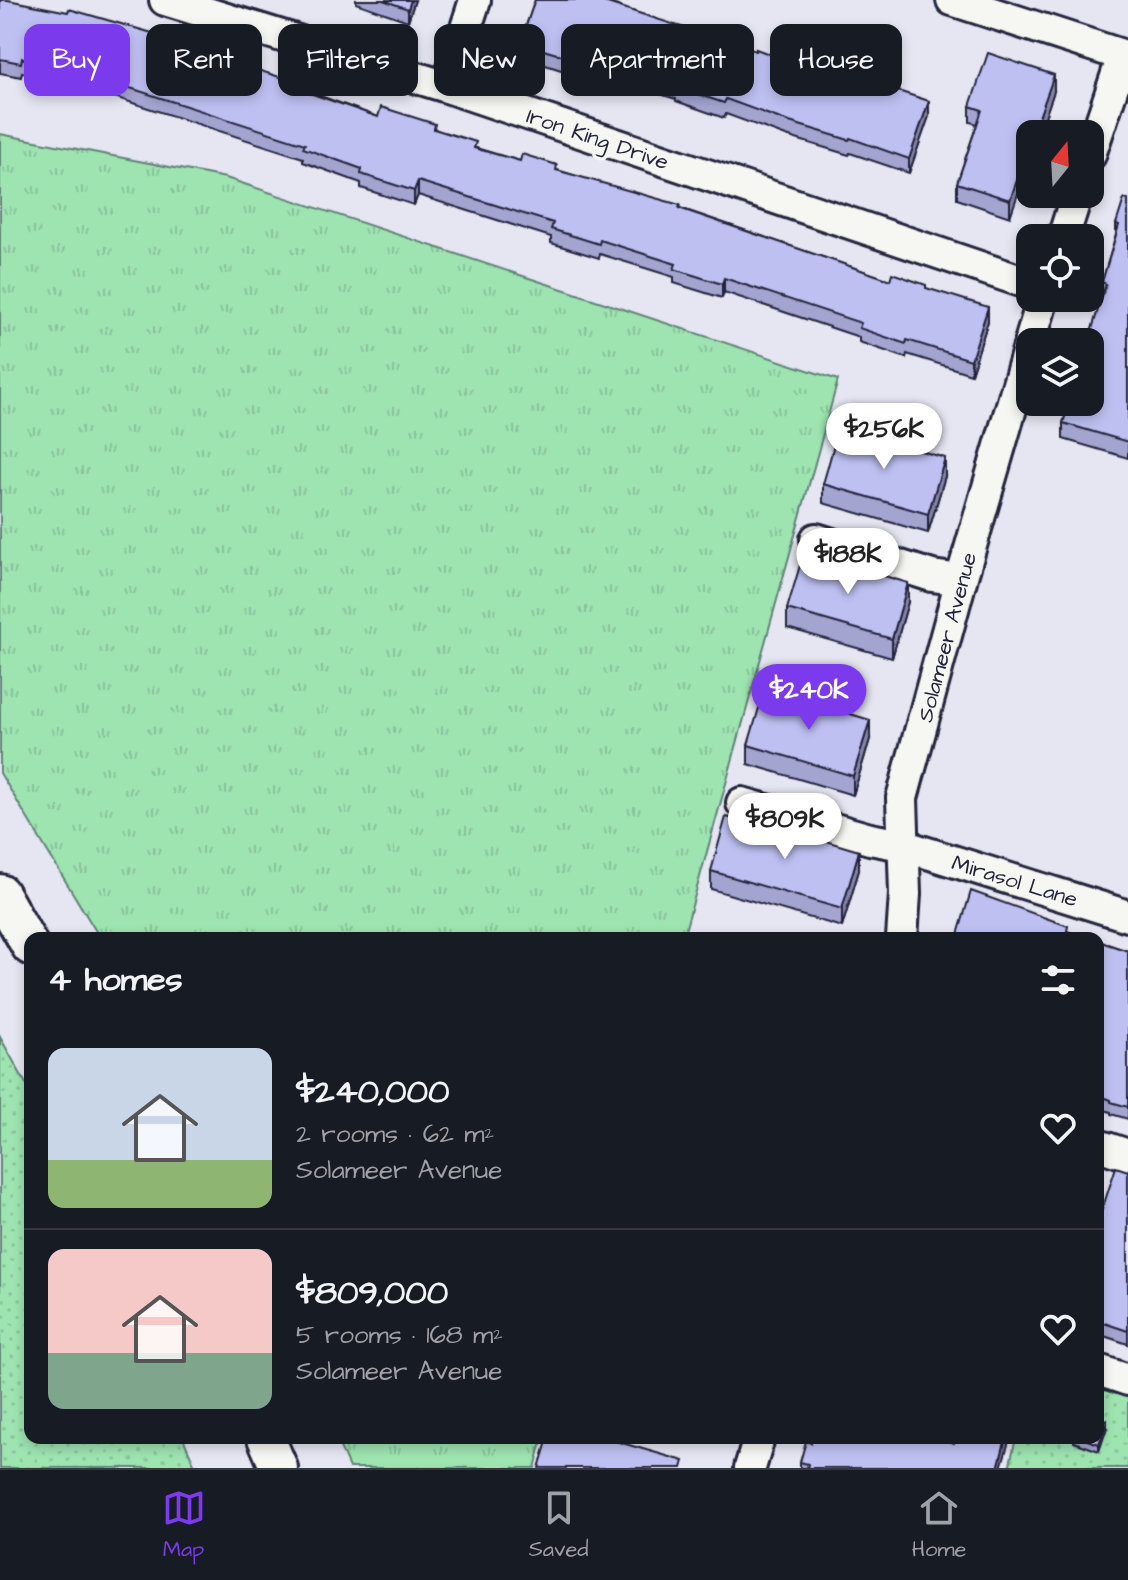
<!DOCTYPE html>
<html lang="en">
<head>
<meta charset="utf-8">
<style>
  :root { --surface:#171b24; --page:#242831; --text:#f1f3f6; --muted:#9ea1a6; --line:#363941; --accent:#7c3aed }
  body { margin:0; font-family:"Architects Daughter",sans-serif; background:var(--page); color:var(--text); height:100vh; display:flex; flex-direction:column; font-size:30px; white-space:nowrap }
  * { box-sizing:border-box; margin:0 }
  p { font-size:26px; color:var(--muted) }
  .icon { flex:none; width:44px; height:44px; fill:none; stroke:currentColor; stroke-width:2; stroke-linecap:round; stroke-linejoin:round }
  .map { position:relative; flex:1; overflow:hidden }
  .drawer { position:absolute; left:24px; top:932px; width:1080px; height:512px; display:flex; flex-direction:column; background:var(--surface); border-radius:16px; box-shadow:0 4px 12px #0003 }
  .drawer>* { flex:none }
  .banner { position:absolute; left:24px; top:24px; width:1080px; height:72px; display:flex; gap:16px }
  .needle { width:52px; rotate:18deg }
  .fabs { position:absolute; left:1016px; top:120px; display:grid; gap:16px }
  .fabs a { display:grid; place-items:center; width:88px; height:88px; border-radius:16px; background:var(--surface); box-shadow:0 4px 12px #0003; font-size:40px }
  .price { position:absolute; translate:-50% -68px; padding:0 18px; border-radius:28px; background:#fff; color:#222; font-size:26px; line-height:52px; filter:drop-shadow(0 2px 4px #0008) }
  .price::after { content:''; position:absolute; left:50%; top:48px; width:24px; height:18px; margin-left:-12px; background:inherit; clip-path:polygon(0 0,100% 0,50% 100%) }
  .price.selected { background:var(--accent); color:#fff }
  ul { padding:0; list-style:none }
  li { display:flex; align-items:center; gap:24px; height:200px; padding:0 24px }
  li+li { border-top:2px solid var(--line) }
  li span { display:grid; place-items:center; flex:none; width:224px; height:160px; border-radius:16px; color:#555 }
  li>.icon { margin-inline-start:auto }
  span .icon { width:96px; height:96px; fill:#fffc; stroke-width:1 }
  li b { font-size:34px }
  h2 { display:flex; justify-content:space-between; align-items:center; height:96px; padding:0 24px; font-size:34px }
  .chip { padding:0 28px; border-radius:16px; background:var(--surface); box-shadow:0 4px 12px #0003; font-size:28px; line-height:72px }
  .chip.selected { background:var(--accent); color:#fff }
  .dock { display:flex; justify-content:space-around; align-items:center; height:112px; border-top:2px solid var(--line); background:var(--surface); font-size:22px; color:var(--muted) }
  .dock a { display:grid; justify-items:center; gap:4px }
  .dock .selected { color:var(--accent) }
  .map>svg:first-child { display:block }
  .grass { fill:url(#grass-tufts); stroke:#608376; stroke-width:2 }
  .park { fill:url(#park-dots); stroke:#608376; stroke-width:2 }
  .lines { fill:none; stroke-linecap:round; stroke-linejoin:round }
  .minor-casing { stroke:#22223b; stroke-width:36 }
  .major-casing { stroke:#22223b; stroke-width:42 }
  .minor { stroke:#f6f6f2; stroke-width:30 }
  .major { stroke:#f6f6f2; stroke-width:36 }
  .wall { fill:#a3a5d0; stroke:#22223b; stroke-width:2 }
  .shaded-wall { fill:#8586a9; stroke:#22223b; stroke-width:2 }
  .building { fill:#bec0f2; stroke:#22223b; stroke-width:2 }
  .labels { text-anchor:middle; stroke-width:7; stroke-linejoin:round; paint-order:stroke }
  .street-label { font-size:22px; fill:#22223b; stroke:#f6f6f2 }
</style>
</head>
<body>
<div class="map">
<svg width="1128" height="1468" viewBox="0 0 1128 1468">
  <defs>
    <pattern id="grass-tufts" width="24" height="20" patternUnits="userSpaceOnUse" patternTransform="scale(2)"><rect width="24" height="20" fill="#9ee4b1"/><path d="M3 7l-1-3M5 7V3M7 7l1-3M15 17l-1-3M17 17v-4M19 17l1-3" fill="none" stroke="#88c399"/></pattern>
    <pattern id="park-dots" width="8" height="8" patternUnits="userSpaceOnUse" patternTransform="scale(2)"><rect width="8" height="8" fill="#9ee4b1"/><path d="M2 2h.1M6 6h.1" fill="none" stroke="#88c399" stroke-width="1.8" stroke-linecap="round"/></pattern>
  </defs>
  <rect width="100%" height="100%" fill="#e5e6f2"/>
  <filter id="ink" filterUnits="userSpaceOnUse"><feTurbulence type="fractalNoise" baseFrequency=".0125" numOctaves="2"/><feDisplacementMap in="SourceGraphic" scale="16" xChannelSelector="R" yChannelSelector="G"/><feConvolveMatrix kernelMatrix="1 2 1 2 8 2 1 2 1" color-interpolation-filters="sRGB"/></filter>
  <g filter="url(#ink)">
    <g class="grass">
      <path d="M0 134 226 178 838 380 683 938H100L0 773Z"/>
      <path d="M336 1438H543L535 1468H349Z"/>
    </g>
    <g class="park">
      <path d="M0 1037 30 1091V1438H183L196 1468H0Z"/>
      <path d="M1098 1385 1128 1395V1468H1009L1016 1438H1098Z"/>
    </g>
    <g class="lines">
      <g class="minor-casing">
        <g id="minor">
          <path d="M165 0 447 87 1030 284"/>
          <path d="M952 0 1128 57"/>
          <path d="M447 87 475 0"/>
          <path d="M1090 155 1123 56"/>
          <path d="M1063 238 1077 194"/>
          <path d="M1030 342 1043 298"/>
          <path d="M816 539 932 576 961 580"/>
          <path d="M742 803 870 839 902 845 1128 916"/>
          <path d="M902 938 905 894 902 798 961 580 1030 343"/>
          <path d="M1098 1145 1128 1155"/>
          <path d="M1098 1370 1128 1380"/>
          <path d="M750 1468 759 1438"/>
        </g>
      </g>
      <g class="major-casing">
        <g id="major">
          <path d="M0 893 30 946"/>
          <path d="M266 1438 279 1468"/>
        </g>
      </g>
      <use href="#minor" class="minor"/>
      <use href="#major" class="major"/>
    </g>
    <g class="wall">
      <path d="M0 0 187 47 378 117 435 129 476 148 520 161 557 170 680 208 890 280 926 288 988 321 971 374 907 354 906 358 859 342V337L724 292 722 298 674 283V277L600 254 599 258 551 243V237L418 195 414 205 361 188V183L303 162V158L102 93 101 96 22 72 21 77 0 73Z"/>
      <path d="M356 0H415L408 21 356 3Z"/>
      <path d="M535 0H601L929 116 909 173 850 153 849 155 786 136 726 114 724 118 676 101V99L579 69 577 75 520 57V43Z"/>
      <path d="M1054 91 1039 134H1030L1010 217 957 199V183L977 124 970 122V106Z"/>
      <path d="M1128 200V458L1063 439V423L1102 298V282L1116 235V224Z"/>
      <path d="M945 476 928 533 823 503V484Z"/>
      <path d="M908 602 892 658 787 628V609Z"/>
      <path d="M870 739 853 795 748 764V745Z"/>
      <path d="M859 870 842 927 711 889V871Z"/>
      <path d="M1098 941 1128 951V1119L1111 1114V1112L1098 1108Z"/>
      <path d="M1128 1171V1344L1098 1334V1222Z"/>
      <path d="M1107 1427 1099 1451 1074 1442V1438H1098Z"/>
      <path d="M811 1443 1001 1468H800V1462Z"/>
    </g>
    <g class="shaded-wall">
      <path d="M411 0H415L408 21V9Z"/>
      <path d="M579 54V69L577 75V60Z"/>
      <path d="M1054 75V91L1039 134H1033Z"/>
      <path d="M929 101V116L909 173V159Z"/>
      <path d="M1030 143V159L1010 217V200Z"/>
      <path d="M418 181V195L414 205V191Z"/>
      <path d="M724 278V292L722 298V284Z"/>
      <path d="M988 307V321L971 374V360Z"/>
      <path d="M945 458V476L928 533V514Z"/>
      <path d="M908 583V602L892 658V639Z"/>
      <path d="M870 720V739L853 795V776Z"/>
      <path d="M859 851V870L842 927V909Z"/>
      <path d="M1107 1420V1427L1099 1451V1444Z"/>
      <path d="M1006 1438H1010L1001 1468H998Z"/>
    </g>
    <g class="building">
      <path d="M0 0H8L68 12 69 9 187 43 185 47 311 87 309 93 378 117 381 107 435 124 434 129 476 142 474 148 520 161 522 154 557 165 556 170 680 205 679 208 890 280 892 273 926 285V288L988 307 971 360 907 340 906 344 859 328 861 323 724 278 722 284 674 269 676 264 600 240 599 244 551 229 553 223 418 181 414 191 361 174 362 169 303 148 305 144 102 79 101 82 22 58 21 63 0 59Z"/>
      <path d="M383 0H411L408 9Z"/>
      <path d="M535 0H598L756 51V49L818 72 820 66 929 101 909 159 850 138 849 140 786 121 726 99 724 103 676 87 677 84 579 54 577 60 520 43Z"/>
      <path d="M988 53 1054 75 1033 134H1030V143L1010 200 957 183 982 110 970 106Z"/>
      <path d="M1124 199 1128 200V442L1063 423 1070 402H1090V342H1088L1106 284 1102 282 1119 225 1116 224Z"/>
      <path d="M839 427 945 458 928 514 823 484Z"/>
      <path d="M804 552 908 583 892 639 787 609Z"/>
      <path d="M765 688 870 720 853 776 748 745Z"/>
      <path d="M739 815 859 851 842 909 711 871 726 817 738 820Z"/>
      <path d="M971 891 1068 926 1067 931 1087 938H957Z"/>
      <path d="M1098 941 1128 951V1107L1111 1102V1100L1098 1095Z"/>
      <path d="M1116 1167 1128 1171V1331L1098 1321V1222Z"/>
      <path d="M1098 1417 1107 1420 1099 1444 1081 1438H1098Z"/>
      <path d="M548 1438H605L684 1461 682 1468H539Z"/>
      <path d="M812 1438H937L954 1443 955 1438H1006L998 1468H807L808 1464 800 1462 806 1441 811 1443Z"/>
    </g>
  </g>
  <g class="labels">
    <g class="street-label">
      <text transform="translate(598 138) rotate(19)" y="8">Iron King Drive</text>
      <text transform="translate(946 637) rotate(-75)" y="8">Solameer Avenue</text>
      <text transform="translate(1015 880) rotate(17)" y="8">Mirasol Lane</text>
    </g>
  </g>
</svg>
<div class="fabs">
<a><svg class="needle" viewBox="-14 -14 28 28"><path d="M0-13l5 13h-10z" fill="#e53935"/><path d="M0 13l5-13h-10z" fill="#9ea1a6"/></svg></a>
<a><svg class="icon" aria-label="locate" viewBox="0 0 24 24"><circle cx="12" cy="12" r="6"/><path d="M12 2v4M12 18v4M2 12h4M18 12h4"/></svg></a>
<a><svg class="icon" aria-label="layers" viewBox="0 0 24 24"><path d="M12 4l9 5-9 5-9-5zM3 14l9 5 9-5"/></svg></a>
</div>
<b class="price" style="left:884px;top:471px">$256K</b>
<b class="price" style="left:848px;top:596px">$188K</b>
<b class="price selected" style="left:809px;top:732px">$240K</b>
<b class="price" style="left:785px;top:861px">$809K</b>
<div class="banner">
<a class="chip selected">Buy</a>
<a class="chip">Rent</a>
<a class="chip">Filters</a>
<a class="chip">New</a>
<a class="chip">Apartment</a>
<a class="chip">House</a>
</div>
<section class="drawer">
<h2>4 homes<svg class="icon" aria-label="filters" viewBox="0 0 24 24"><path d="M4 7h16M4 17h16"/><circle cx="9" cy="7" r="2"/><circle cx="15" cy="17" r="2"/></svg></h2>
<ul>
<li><span style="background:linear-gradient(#c9d6e8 70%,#8fb573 0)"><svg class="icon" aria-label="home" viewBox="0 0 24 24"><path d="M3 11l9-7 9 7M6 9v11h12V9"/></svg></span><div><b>$240,000</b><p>2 rooms · 62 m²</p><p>Solameer Avenue</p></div><svg class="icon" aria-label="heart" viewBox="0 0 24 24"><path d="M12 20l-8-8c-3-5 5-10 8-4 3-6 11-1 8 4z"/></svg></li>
<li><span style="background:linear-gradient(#f6c9c9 65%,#7fa58c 0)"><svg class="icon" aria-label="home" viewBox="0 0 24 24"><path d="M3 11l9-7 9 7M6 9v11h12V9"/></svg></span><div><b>$809,000</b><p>5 rooms · 168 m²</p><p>Solameer Avenue</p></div><svg class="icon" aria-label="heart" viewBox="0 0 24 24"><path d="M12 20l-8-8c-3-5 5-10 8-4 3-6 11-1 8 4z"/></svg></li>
</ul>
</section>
</div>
<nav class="dock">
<a class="selected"><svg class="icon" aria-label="map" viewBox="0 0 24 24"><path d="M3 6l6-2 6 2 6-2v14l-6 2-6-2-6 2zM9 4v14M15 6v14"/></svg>Map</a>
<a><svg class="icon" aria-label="saved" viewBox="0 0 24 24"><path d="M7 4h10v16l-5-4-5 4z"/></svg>Saved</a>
<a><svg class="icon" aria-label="home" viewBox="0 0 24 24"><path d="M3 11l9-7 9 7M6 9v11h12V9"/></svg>Home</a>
</nav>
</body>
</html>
